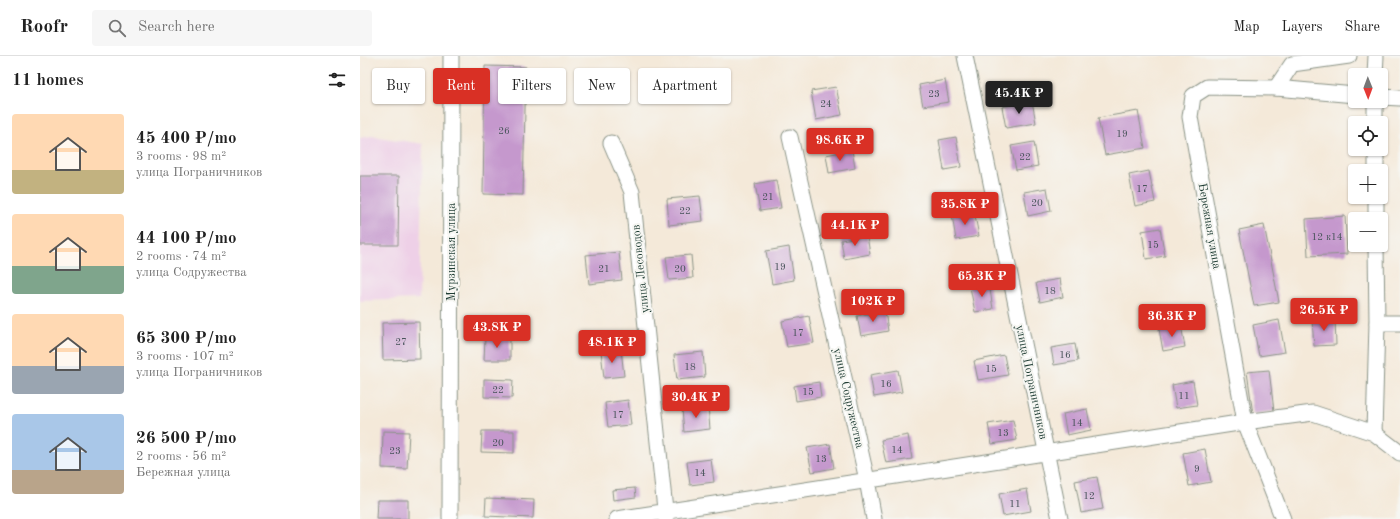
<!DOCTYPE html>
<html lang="en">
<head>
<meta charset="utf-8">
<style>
  :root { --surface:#fff; --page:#f6f6f6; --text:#222; --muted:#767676; --line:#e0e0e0; --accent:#d93025 }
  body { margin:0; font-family:"Old Standard TT",serif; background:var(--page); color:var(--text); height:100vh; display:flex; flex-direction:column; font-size:15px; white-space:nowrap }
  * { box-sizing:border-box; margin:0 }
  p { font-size:13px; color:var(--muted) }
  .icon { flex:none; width:22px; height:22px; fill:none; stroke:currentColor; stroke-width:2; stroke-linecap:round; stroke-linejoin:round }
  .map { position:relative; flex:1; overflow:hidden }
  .sheet { display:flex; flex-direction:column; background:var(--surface); width:360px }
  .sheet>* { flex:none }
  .guide { position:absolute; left:12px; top:12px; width:380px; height:36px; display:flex; gap:8px }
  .needle { width:26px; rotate:179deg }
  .tools { position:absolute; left:988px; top:12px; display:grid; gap:8px }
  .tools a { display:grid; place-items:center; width:40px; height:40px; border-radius:4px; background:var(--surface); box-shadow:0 1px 3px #0004; font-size:20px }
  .price { position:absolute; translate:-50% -34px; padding:0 9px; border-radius:4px; background:var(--accent); color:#fff; font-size:13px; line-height:26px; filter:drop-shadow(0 1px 2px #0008) }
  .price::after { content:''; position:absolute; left:50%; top:24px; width:12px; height:9px; margin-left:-6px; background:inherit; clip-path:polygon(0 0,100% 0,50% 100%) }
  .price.selected { background:#222; color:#fff }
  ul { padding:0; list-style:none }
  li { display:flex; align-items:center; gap:12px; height:100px; padding:0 12px }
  li span { display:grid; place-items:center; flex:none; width:112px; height:80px; border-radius:4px; color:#555 }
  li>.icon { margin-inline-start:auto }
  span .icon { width:48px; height:48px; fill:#fffc; stroke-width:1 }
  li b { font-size:17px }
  h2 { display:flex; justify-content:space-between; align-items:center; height:48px; padding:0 12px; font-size:17px }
  .chip { padding:0 14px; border-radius:4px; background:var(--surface); box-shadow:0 1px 3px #0004; font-size:14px; line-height:36px }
  .chip.selected { background:var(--accent); color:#fff }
  header { display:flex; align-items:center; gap:24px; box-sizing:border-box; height:56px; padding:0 20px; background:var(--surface); border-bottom:1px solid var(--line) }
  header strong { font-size:19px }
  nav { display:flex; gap:22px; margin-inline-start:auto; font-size:14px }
  .search { width:280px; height:36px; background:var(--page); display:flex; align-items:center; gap:10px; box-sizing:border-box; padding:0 14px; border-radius:4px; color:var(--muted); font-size:15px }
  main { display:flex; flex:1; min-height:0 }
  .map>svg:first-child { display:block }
  .built { fill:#eed0e7 }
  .building { fill:#c598cd }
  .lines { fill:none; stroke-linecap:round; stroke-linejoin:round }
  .street-casing { stroke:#8a9386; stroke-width:17 }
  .street { stroke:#fff; stroke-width:15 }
  .labels { text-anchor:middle; stroke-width:4; stroke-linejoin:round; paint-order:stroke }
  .number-label { font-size:10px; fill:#48545a }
  .street-label { font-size:12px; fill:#1f3d34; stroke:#f6f6f2 }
</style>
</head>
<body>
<header>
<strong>Roofr</strong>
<div class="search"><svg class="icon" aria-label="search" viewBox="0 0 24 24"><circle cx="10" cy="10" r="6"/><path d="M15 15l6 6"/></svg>Search here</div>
<nav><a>Map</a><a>Layers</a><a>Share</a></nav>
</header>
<main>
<section class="sheet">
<h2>11 homes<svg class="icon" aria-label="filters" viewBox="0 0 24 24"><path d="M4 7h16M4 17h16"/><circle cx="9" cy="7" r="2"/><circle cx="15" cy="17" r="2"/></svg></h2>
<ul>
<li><span style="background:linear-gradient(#ffd9b3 70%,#c2b280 0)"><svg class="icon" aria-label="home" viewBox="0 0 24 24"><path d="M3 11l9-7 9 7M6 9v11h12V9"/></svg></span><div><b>45 400 ₽/mo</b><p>3 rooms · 98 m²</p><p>улица Пограничников</p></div></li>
<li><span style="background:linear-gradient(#ffd9b3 65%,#7fa58c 0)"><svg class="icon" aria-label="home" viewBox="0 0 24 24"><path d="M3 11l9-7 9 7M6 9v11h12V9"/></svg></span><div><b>44 100 ₽/mo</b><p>2 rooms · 74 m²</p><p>улица Содружества</p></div></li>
<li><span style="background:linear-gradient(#ffd9b3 65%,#9aa5b1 0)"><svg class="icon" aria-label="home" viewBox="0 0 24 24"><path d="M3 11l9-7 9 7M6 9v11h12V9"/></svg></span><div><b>65 300 ₽/mo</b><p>3 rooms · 107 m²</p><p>улица Пограничников</p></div></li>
<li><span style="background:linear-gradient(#a9c7e8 70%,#b9a48a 0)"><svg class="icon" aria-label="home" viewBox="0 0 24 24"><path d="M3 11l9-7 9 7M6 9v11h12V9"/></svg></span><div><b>26 500 ₽/mo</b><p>2 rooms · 56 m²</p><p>Бережная улица</p></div></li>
</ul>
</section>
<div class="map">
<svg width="1040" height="463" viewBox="0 0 1040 463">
  <rect width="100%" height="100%" fill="#f6f6f2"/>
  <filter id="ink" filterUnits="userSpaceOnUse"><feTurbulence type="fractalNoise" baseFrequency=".025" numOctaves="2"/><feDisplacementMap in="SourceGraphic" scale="8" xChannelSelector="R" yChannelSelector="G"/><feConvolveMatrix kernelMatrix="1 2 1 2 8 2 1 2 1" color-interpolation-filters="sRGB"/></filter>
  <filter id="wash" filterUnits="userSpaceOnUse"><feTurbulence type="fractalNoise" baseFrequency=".012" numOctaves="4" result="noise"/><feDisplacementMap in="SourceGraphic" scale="16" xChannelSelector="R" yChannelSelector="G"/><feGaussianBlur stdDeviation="0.9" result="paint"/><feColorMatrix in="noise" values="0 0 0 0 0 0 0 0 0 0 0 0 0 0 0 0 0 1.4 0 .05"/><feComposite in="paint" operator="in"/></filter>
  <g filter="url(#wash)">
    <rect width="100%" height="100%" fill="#f4e9d9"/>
    <path class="built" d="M12 80 63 88 59 243 0 245V82Z"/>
    <g id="blocks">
      <g class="building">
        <path d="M125 10 166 11 163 139 123 138Z"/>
        <path d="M585 24 589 46 563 50 559 29Z"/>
        <path d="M476 31 482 59 456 64 451 35Z"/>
        <path d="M672 45 676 67 646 72 642 51Z"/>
        <path d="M778 55 785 92 745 99 738 62Z"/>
        <path d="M596 81 601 111 584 114 579 84Z"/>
        <path d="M674 86 678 110 656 114 651 90Z"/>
        <path d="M492 94 495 112 469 117 466 99Z"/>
        <path d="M789 115 795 146 775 150 769 119Z"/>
        <path d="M0 120H39L38 189H0Z"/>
        <path d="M416 124 421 152 400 155 395 128Z"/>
        <path d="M687 132 691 155 668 160 664 136Z"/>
        <path d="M340 140 343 165 309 169 307 143Z"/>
        <path d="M614 155 619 180 596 184 592 159Z"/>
        <path d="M985 160 987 198 948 200 946 163Z"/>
        <path d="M904 169 919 246 894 250 879 174Z"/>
        <path d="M800 172 805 200 786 203 782 175Z"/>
        <path d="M507 180 510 198 484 203 481 184Z"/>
        <path d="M429 191 434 224 412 228 406 195Z"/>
        <path d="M259 196 262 224 229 228 226 199Z"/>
        <path d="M331 199 333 222 309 224 306 201Z"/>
        <path d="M700 223 703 241 680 246 676 227Z"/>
        <path d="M629 227 633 253 615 256 610 231Z"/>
        <path d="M525 255 528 275 501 280 497 260Z"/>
        <path d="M449 260 454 287 427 291 422 265Z"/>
        <path d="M975 263 976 289 954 290 952 264Z"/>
        <path d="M919 264 925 296 899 300 893 269Z"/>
        <path d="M59 266 60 303 23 304 22 267Z"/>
        <path d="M821 269 825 291 803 295 799 273Z"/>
        <path d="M125 282 150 283V304H124Z"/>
        <path d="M715 288 718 305 694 309 691 292Z"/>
        <path d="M261 293 264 320 244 322 241 295Z"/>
        <path d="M343 296 345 321 317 324 314 299Z"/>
        <path d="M644 299 648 319 618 324 614 305Z"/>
        <path d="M538 314 542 336 514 341 510 319Z"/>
        <path d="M909 314 914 355 893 358 887 316Z"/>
        <path d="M124 323 153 324 152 342 124 341Z"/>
        <path d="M833 325 837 349 816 352 812 329Z"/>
        <path d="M459 326 461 341 436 345 434 330Z"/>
        <path d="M268 344 271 369 248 371 245 347Z"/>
        <path d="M348 350 350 373 324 376 322 353Z"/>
        <path d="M727 353 731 374 707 379 703 358Z"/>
        <path d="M653 364 657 384 632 388 628 368Z"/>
        <path d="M23 375 49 376 47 413 22 412Z"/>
        <path d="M122 375H154V397L121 396Z"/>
        <path d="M548 379 552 403 526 407 521 384Z"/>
        <path d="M470 388 474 412 452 416 447 392Z"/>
        <path d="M845 393 851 426 829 430 823 397Z"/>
        <path d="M351 403 354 426 330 429 327 406Z"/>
        <path d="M737 421 743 453 721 457 715 425Z"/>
        <path d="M275 432 276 441 253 444 252 434Z"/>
        <path d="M667 433 671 455 643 460 639 438Z"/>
        <path d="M126 442 174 444 173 462 125 460Z"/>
        <path d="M17 444H48V463H16Z"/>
      </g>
    </g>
  </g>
  <g filter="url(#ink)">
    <use href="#blocks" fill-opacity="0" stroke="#8a9386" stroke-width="1"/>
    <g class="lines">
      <g class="street-casing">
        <g id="street">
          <path d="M605 0 700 463"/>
          <path d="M1015 19 1016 0"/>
          <path d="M916 32 995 39"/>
          <path d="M1021 41 1040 42"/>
          <path d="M1015 45V67"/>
          <path d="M430 81 507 424 514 463"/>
          <path d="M251 87 272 136 306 463"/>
          <path d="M1016 93V115"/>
          <path d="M1016 141V163"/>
          <path d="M1017 267H1040"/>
          <path d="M1014 377 1017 267 1016 189"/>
          <path d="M90 463 91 0"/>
          <path d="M257 463 885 366 953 357 1014 377 1040 397"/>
          <path d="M923 463 885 366 830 61 833 40 847 31 916 32 932 8 989 0"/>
        </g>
      </g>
      <use href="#street" class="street"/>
    </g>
  </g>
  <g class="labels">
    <g class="number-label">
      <text x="574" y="41">23</text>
      <text x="466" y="51">24</text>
      <text x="144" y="78">26</text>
      <text x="762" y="81">19</text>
      <text x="665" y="104">22</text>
      <text x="782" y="136">17</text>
      <text x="408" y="144">21</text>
      <text x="677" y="150">20</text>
      <text x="325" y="158">22</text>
      <text x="967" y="184">12 к14</text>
      <text x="793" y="192">15</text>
      <text x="420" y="214">19</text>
      <text x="244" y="216">21</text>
      <text x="320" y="216">20</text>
      <text x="690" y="238">18</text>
      <text x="438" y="280">17</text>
      <text x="41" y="289">27</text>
      <text x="705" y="302">16</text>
      <text x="330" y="314">18</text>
      <text x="631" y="316">15</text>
      <text x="526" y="331">16</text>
      <text x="138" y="337">22</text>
      <text x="448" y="339">15</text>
      <text x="824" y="343">11</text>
      <text x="258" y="362">17</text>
      <text x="717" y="370">14</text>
      <text x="643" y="380">13</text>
      <text x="138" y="390">20</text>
      <text x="537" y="397">14</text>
      <text x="35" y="398">23</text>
      <text x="461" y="406">13</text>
      <text x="837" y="416">9</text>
      <text x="340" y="420">14</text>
      <text x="729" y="443">12</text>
      <text x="655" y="451">11</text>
    </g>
    <g class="street-label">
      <text transform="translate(850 170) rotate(80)" y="4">Бережная улица</text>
      <text transform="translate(91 196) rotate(-90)" y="4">Мурзинская улица</text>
      <text transform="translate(280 213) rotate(-96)" y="4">улица Лесоводов</text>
      <text transform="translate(672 326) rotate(78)" y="4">улица Пограничников</text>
      <text transform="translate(489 342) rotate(77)" y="4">улица Содружества</text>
    </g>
  </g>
</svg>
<div class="tools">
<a><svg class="needle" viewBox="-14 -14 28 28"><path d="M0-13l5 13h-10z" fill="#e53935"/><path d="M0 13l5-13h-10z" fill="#767676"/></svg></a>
<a><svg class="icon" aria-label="locate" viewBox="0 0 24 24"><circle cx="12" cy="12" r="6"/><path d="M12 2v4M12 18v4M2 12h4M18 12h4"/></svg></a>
<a>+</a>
<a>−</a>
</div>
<b class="price selected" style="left:659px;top:59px">45.4K ₽</b>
<b class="price" style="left:480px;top:106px">98.6K ₽</b>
<b class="price" style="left:605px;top:170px">35.8K ₽</b>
<b class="price" style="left:495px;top:191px">44.1K ₽</b>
<b class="price" style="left:622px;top:242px">65.3K ₽</b>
<b class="price" style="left:513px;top:267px">102K ₽</b>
<b class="price" style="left:964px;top:276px">26.5K ₽</b>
<b class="price" style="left:812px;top:282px">36.3K ₽</b>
<b class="price" style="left:137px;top:293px">43.8K ₽</b>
<b class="price" style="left:252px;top:308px">48.1K ₽</b>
<b class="price" style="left:336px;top:363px">30.4K ₽</b>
<div class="guide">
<a class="chip">Buy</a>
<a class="chip selected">Rent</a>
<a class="chip">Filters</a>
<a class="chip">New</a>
<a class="chip">Apartment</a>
</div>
</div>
</main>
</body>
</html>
